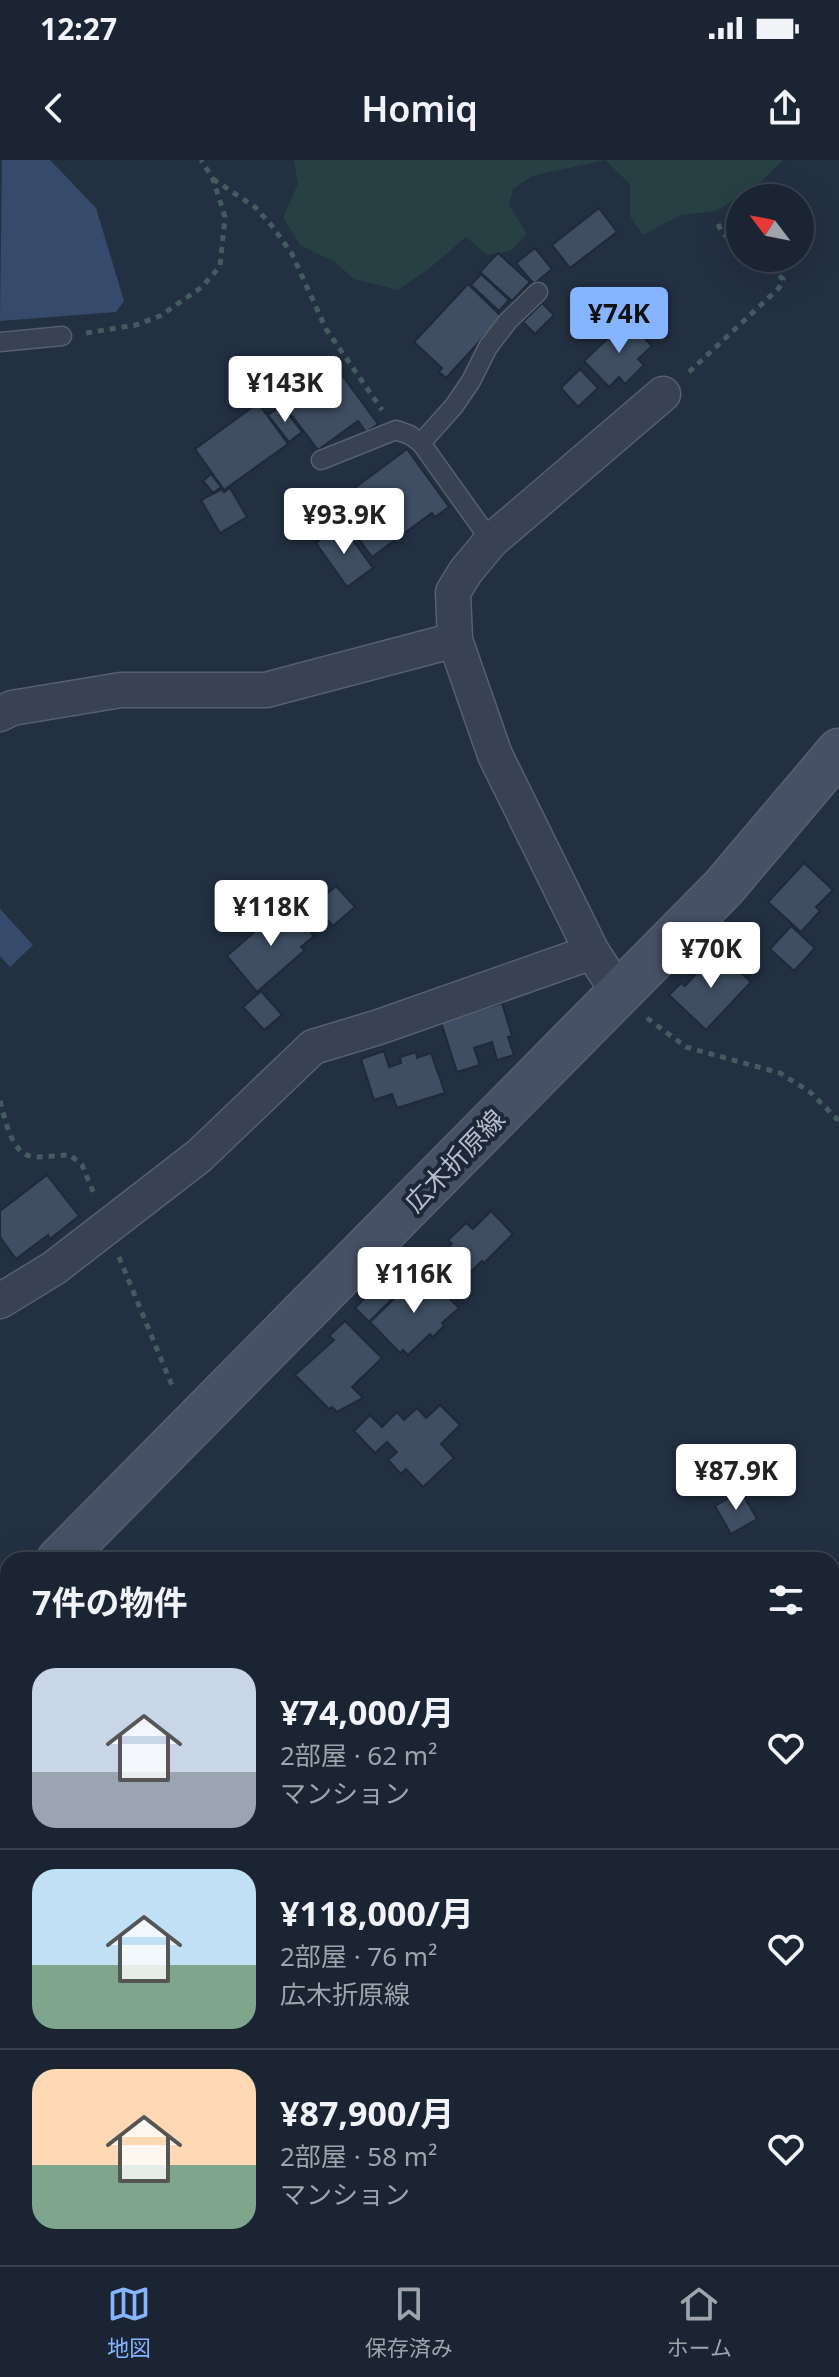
<!DOCTYPE html>
<html lang="ja">
<head>
<meta charset="utf-8">
<style>
  :root { --surface:#1a2432; --page:#27303e; --text:#f1f3f6; --muted:#9fa4ac; --line:#38414d; --accent:#87b4ff }
  body { margin:0; font-family:"Noto Sans","Noto Sans JP",sans-serif; background:var(--page); color:var(--text); height:100vh; display:flex; flex-direction:column; font-size:30px; white-space:nowrap }
  * { box-sizing:border-box; margin:0 }
  p { font-size:26px; color:var(--muted) }
  .icon { flex:none; width:44px; height:44px; fill:none; stroke:currentColor; stroke-width:2; stroke-linecap:round; stroke-linejoin:round }
  .map { position:relative; flex:1; overflow:hidden }
  .sheet { position:absolute; left:0px; top:1392px; width:840px; height:714px; display:flex; flex-direction:column; background:var(--surface); border-radius:24px 24px 0 0; box-shadow:0 8px 32px #0002,0 0 0 2px var(--line) }
  .sheet>* { flex:none }
  .needle { width:52px; rotate:302deg }
  .tools { position:absolute; left:726px; top:24px; display:grid; gap:16px }
  .tools a { display:grid; place-items:center; width:88px; height:88px; border-radius:50%; background:var(--surface); box-shadow:0 8px 32px #0002,0 0 0 2px var(--line); font-size:40px }
  .price { position:absolute; translate:-50% -68px; padding:0 18px; border-radius:8px; background:#fff; color:#222; font-size:26px; line-height:52px; filter:drop-shadow(0 2px 4px #0008) }
  .price::after { content:''; position:absolute; left:50%; top:48px; width:24px; height:18px; margin-left:-12px; background:inherit; clip-path:polygon(0 0,100% 0,50% 100%) }
  .price.selected { background:var(--accent); color:#111 }
  ul { padding:0; list-style:none }
  li { display:flex; align-items:center; gap:24px; height:200px; padding:0 32px }
  li+li { border-top:2px solid var(--line) }
  li span { display:grid; place-items:center; flex:none; width:224px; height:160px; border-radius:24px; color:#555 }
  li>.icon { margin-inline-start:auto }
  span .icon { width:96px; height:96px; fill:#fffc; stroke-width:1 }
  li b { font-size:34px }
  h2 { display:flex; justify-content:space-between; align-items:center; height:96px; padding:0 32px; font-size:34px }
  .status { display:flex; justify-content:space-between; align-items:center; height:56px; padding:0 40px; background:var(--surface); direction:ltr }
  .status svg { height:22px; fill:currentColor }
  header { display:flex; justify-content:space-between; align-items:center; height:104px; padding:0 32px; background:var(--surface); font-size:36px; font-weight:600 }
  .menu { display:flex; justify-content:space-around; align-items:center; height:112px; border-top:2px solid var(--line); background:var(--surface); font-size:22px; color:var(--muted) }
  .menu a { display:grid; justify-items:center; gap:4px }
  .menu .selected { color:var(--accent) }
  .map>svg:first-child { display:block }
  .green { fill:#264043 }
  .water { fill:#364b6b }
  .building { fill:#3f4e62; stroke:#1f2939; stroke-width:2 }
  .lines { fill:none; stroke-linecap:round; stroke-linejoin:round }
  .service-casing { stroke:#56606f; stroke-width:21 }
  .minor-casing { stroke:#56606f; stroke-width:37 }
  .secondary-casing { stroke:#56606f; stroke-width:47 }
  .path { stroke:#445c60; stroke-width:5; stroke-dasharray:6 6; stroke-linecap:butt }
  .service { stroke:#384252; stroke-width:18 }
  .minor { stroke:#384252; stroke-width:34 }
  .secondary { stroke:#465165; stroke-width:44 }
  .labels { text-anchor:middle; stroke-width:8; stroke-linejoin:round; paint-order:stroke }
  .street-label { font-size:26px; fill:#b5bdcc; stroke:#1d2737 }
</style>
</head>
<body>
<div class="status"><b>12:27</b><svg viewBox="0 0 49 12"><path d="M0 12V9h3v3zM5 12V6h3v6zM10 12V3h3v9zM15 12V0h3v12zM26 1h20v11H26zM47 4h2v5h-2z"/></svg></div>
<header><svg class="icon" aria-label="back" viewBox="0 0 24 24"><path d="M15 5l-7 7 7 7"/></svg>Homiq<svg class="icon" aria-label="share" viewBox="0 0 24 24"><path d="M12 15V3M7 8l5-5 5 5M5 13v7h14v-7"/></svg></header>
<div class="map">
<svg width="839" height="2105" viewBox="0 0 839 2105">
  <rect width="100%" height="100%" fill="#233042"/>
  <path class="green" d="M294 0H783L759 24 717 51 681 55 643 75 630 56V24L605 0 532 16 513 29 509 45 527 74 510 91 487 95 466 77 431 107 398 130 354 119 335 102 300 85 283 57 298 24Z"/>
  <g class="water">
    <path d="M2 0H50L96 48 124 141 116 152 0 161Z"/>
    <path d="M0 749 33 785 10 807 0 796Z"/>
  </g>
  <g class="building">
    <path d="M599 48 617 72 570 108 552 85Z"/>
    <path d="M535 88 552 109 534 124 516 103Z"/>
    <path d="M498 93 530 122 512 141 480 112Z"/>
    <path d="M481 114 509 140 499 151 471 125Z"/>
    <path d="M468 124 502 157 446 218 439 212 442 208 414 182Z"/>
    <path d="M542 143 554 155 535 174 523 162Z"/>
    <path d="M627 160 652 186 638 199 644 205 625 224 619 217 609 227 584 201Z"/>
    <path d="M580 209 598 228 578 247 561 228Z"/>
    <path d="M339 211 378 264 366 272 358 261 318 290 287 249Z"/>
    <path d="M258 243 288 284 224 330 195 289Z"/>
    <path d="M281 245 302 272 289 282 268 255Z"/>
    <path d="M407 289 449 347 435 357 432 353 372 397 333 344Z"/>
    <path d="M211 314 221 327 213 333 203 321Z"/>
    <path d="M230 328 247 357 220 373 201 340 222 329 224 332Z"/>
    <path d="M341 364 373 408 347 427 316 383Z"/>
    <path d="M804 703 833 730 816 747 820 751 801 772 768 742Z"/>
    <path d="M336 726 355 747 333 766 314 745Z"/>
    <path d="M286 744 314 776 301 787 305 790 257 832 227 796Z"/>
    <path d="M791 766 815 788 794 811 770 789Z"/>
    <path d="M718 791 751 822 706 870 669 835 681 823 685 826Z"/>
    <path d="M261 831 282 855 264 870 243 847Z"/>
    <path d="M502 843 512 876 508 877 514 895 497 900 492 882 474 888 480 905 457 912 441 862Z"/>
    <path d="M384 891 389 907 401 903 400 897 416 892 417 898 431 893 445 933 397 948 392 934 374 940 361 899Z"/>
    <path d="M47 1015 79 1056 50 1079 48 1075 16 1099 0 1077V1051Z"/>
    <path d="M491 1051 513 1074 484 1103 482 1101 464 1118 441 1094 452 1084 448 1080 466 1063 473 1069Z"/>
    <path d="M420 1114 437 1131 440 1129 459 1148 442 1163 444 1166 433 1177 430 1174 408 1195 403 1190 400 1193 370 1162Z"/>
    <path d="M388 1115 402 1129 369 1162 355 1148Z"/>
    <path d="M345 1161 382 1198 352 1227 363 1238 337 1252 332 1247 329 1249 295 1215 334 1180 329 1176Z"/>
    <path d="M440 1245 460 1265 441 1284 454 1298 423 1327 406 1309 401 1314 388 1300 397 1292 387 1282 375 1293 354 1271 370 1255 382 1267 397 1252 404 1260 417 1248 426 1258Z"/>
    <path d="M741 1331 757 1359 731 1374 715 1346Z"/>
    <path d="M8 1788V1825L0 1812V1793Z"/>
    <path d="M0 1862 8 1870V1901L0 1910Z"/>
    <path d="M8 1939V1989L0 1979V1946Z"/>
    <path d="M531 2098H546L553 2105H524Z"/>
  </g>
  <g class="lines">
    <g class="service-casing">
      <g id="service">
        <path d="M0 182 62 176"/>
        <path d="M421 283 454 246 471 221 488 187 508 161 538 132"/>
        <path d="M321 300 396 270 410 275 421 283 491 381"/>
        <path d="M0 1771 8 1766"/>
      </g>
    </g>
    <g class="minor-casing">
      <g id="minor">
        <path d="M0 554 12 548 121 530H266L455 480"/>
        <path d="M619 833 592 792 495 595 455 480 453 432 466 411 491 381 663 234"/>
        <path d="M0 1141 54 1108 199 996 313 887 379 867 592 792"/>
        <path d="M0 1841 8 1849"/>
        <path d="M0 2010 8 2018"/>
        <path d="M87 2098 94 2105"/>
        <path d="M131 2105V2098"/>
      </g>
    </g>
    <g class="secondary-casing">
      <g id="secondary">
        <path d="M59 1400 724 727 839 591"/>
        <path d="M0 1459 8 1451"/>
      </g>
    </g>
    <g class="path">
      <path d="M213 19 255 47 272 66 292 94 326 169 382 250"/>
      <path d="M718 64 722 73 740 86"/>
      <path d="M86 173 136 165 160 156 202 127 220 106 225 57 213 19 201 0"/>
      <path d="M689 212 779 128 783 119 757 98"/>
      <path d="M647 858 686 887 780 913 810 932 839 961"/>
      <path d="M0 941C6 961 11 997 37 997 48 997 59 995 70 995L82 1005 95 1036"/>
      <path d="M119 1097 173 1228"/>
      <path d="M832 1507 839 1502"/>
      <path d="M832 1921 839 1929"/>
    </g>
    <use href="#service" class="service"/>
    <use href="#minor" class="minor"/>
    <use href="#secondary" class="secondary"/>
  </g>
  <g class="labels">
    <g class="street-label">
      <text transform="translate(455 1001) rotate(-46)" y="9">広木折原線</text>
    </g>
  </g>
</svg>
<div class="tools">
<a><svg class="needle" viewBox="-14 -14 28 28"><path d="M0-13l5 13h-10z" fill="#e53935"/><path d="M0 13l5-13h-10z" fill="#9fa4ac"/></svg></a>
</div>
<b class="price selected" style="left:619px;top:195px">¥74K</b>
<b class="price" style="left:285px;top:264px">¥143K</b>
<b class="price" style="left:344px;top:396px">¥93.9K</b>
<b class="price" style="left:271px;top:788px">¥118K</b>
<b class="price" style="left:711px;top:830px">¥70K</b>
<b class="price" style="left:414px;top:1155px">¥116K</b>
<b class="price" style="left:736px;top:1352px">¥87.9K</b>
<section class="sheet">
<h2>7件の物件<svg class="icon" aria-label="filters" viewBox="0 0 24 24"><path d="M4 7h16M4 17h16"/><circle cx="9" cy="7" r="2"/><circle cx="15" cy="17" r="2"/></svg></h2>
<ul>
<li><span style="background:linear-gradient(#c9d6e8 65%,#9aa5b1 0)"><svg class="icon" aria-label="home" viewBox="0 0 24 24"><path d="M3 11l9-7 9 7M6 9v11h12V9"/></svg></span><div><b>¥74,000/月</b><p>2部屋 · 62 m²</p><p>マンション</p></div><svg class="icon" aria-label="heart" viewBox="0 0 24 24"><path d="M12 20l-8-8c-3-5 5-10 8-4 3-6 11-1 8 4z"/></svg></li>
<li><span style="background:linear-gradient(#bfe0f5 60%,#7fa58c 0)"><svg class="icon" aria-label="home" viewBox="0 0 24 24"><path d="M3 11l9-7 9 7M6 9v11h12V9"/></svg></span><div><b>¥118,000/月</b><p>2部屋 · 76 m²</p><p>広木折原線</p></div><svg class="icon" aria-label="heart" viewBox="0 0 24 24"><path d="M12 20l-8-8c-3-5 5-10 8-4 3-6 11-1 8 4z"/></svg></li>
<li><span style="background:linear-gradient(#ffd9b3 60%,#7fa58c 0)"><svg class="icon" aria-label="home" viewBox="0 0 24 24"><path d="M3 11l9-7 9 7M6 9v11h12V9"/></svg></span><div><b>¥87,900/月</b><p>2部屋 · 58 m²</p><p>マンション</p></div><svg class="icon" aria-label="heart" viewBox="0 0 24 24"><path d="M12 20l-8-8c-3-5 5-10 8-4 3-6 11-1 8 4z"/></svg></li>
</ul>
</section>
</div>
<nav class="menu">
<a class="selected"><svg class="icon" aria-label="map" viewBox="0 0 24 24"><path d="M3 6l6-2 6 2 6-2v14l-6 2-6-2-6 2zM9 4v14M15 6v14"/></svg>地図</a>
<a><svg class="icon" aria-label="saved" viewBox="0 0 24 24"><path d="M7 4h10v16l-5-4-5 4z"/></svg>保存済み</a>
<a><svg class="icon" aria-label="home" viewBox="0 0 24 24"><path d="M3 11l9-7 9 7M6 9v11h12V9"/></svg>ホーム</a>
</nav>
</body>
</html>
